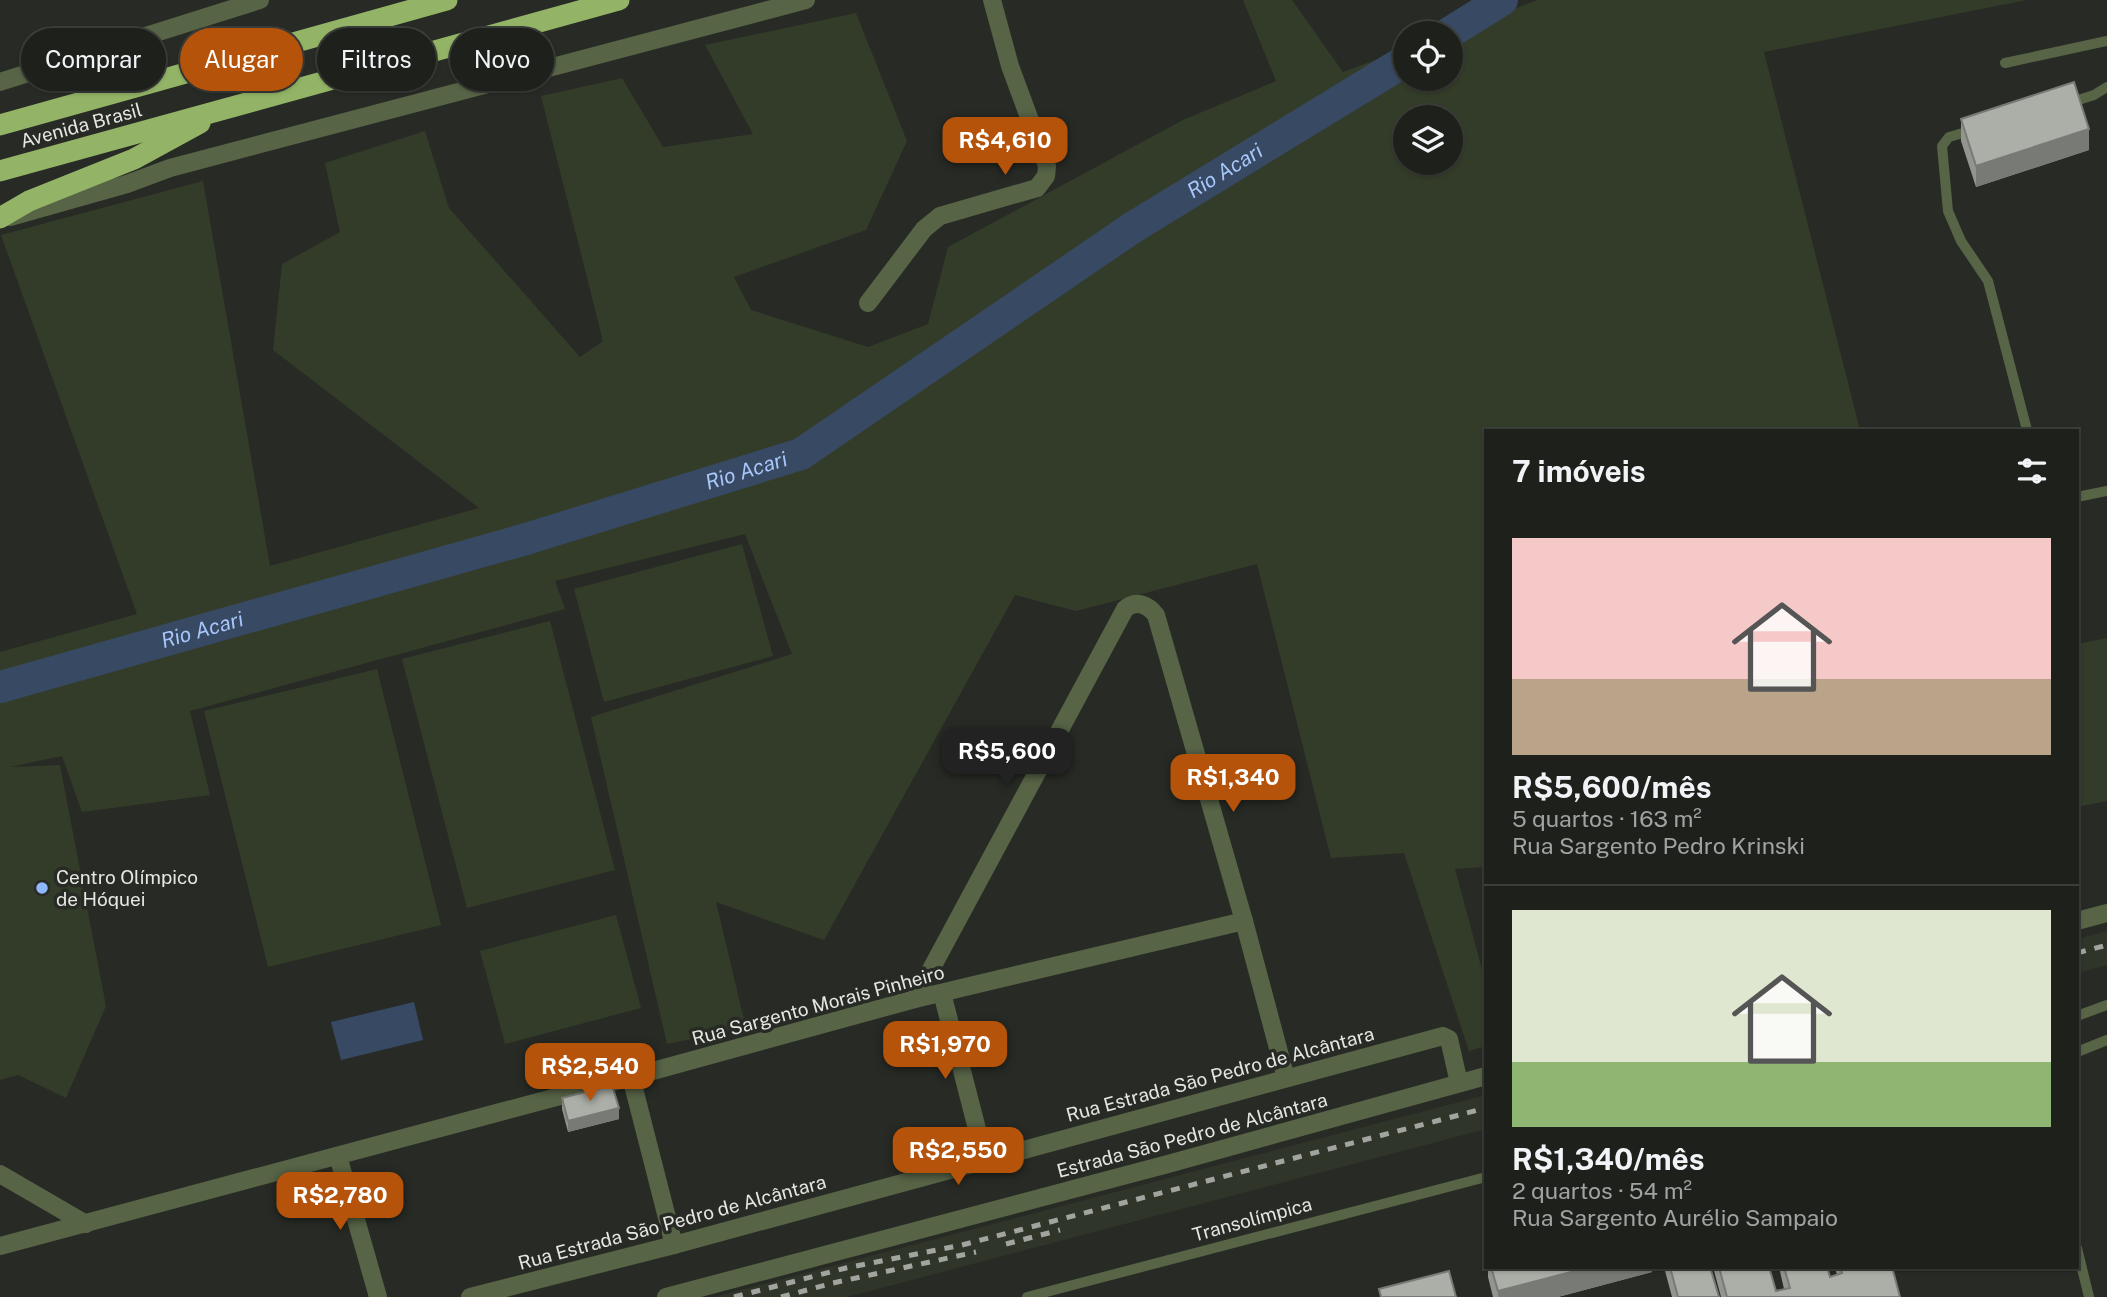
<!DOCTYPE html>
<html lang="pt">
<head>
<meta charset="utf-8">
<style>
  :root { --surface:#1e201c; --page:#2b2d29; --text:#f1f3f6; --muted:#a1a3a3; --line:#3c3e3b; --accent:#b45309 }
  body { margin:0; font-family:"Public Sans",sans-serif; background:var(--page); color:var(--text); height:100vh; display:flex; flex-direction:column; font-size:26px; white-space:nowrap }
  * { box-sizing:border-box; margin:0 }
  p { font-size:23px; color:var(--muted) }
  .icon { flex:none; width:38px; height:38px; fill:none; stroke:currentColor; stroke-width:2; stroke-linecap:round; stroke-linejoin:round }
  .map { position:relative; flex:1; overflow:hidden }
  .side { position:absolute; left:1484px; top:429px; width:595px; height:840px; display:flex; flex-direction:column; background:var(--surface); border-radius:0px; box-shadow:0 2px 5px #0004,0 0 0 2px var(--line) }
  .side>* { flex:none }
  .top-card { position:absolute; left:21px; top:28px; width:665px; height:63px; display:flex; gap:14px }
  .fabs { position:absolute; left:1393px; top:21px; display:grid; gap:14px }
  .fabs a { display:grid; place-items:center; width:70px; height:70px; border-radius:50%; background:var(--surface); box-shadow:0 2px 5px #0004,0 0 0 2px var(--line); font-size:35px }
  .price { position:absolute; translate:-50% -60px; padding:0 16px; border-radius:14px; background:var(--accent); color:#fff; font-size:23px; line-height:46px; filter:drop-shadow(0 2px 4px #0008) }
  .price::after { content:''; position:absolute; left:50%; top:42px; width:21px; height:16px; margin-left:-10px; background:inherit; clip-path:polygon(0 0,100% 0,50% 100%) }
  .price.active { background:#222; color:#fff }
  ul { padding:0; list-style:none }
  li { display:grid; align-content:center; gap:14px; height:371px; padding:0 28px }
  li+li { border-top:2px solid var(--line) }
  li span { display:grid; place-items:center; height:217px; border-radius:0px; color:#555 }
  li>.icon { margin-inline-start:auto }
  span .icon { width:126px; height:126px; fill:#fffc; stroke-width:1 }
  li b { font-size:30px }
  h2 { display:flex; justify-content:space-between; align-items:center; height:84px; padding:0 28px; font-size:30px }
  .chip { padding:0 24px; border-radius:32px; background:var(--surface); box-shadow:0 2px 5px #0004,0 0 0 2px var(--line); font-size:24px; line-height:63px }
  .chip.active { background:var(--accent); color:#fff }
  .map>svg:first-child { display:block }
  .built { fill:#303529 }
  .green { fill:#333c28; fill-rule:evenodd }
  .water { fill:#384963 }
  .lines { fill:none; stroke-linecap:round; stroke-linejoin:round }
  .river { stroke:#384963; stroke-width:32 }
  .service { stroke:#576446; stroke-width:10 }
  .minor { stroke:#576446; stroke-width:18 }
  .tertiary { stroke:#576446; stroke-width:18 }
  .motorway { stroke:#93b466; stroke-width:21 }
  .rail { stroke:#a2a4a0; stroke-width:5; stroke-dasharray:9 9; stroke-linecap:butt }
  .wall { fill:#939690 }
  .shaded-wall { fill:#787a75 }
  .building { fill:#abafa7; stroke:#787a75; stroke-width:2 }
  .poi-dot { fill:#8eb9fd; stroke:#282b25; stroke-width:2.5 }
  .labels { text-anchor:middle; stroke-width:7; stroke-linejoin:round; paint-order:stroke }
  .street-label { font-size:19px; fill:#e5e7e3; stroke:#282b25 }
  .poi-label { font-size:19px; fill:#e5e7e3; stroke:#282b25; text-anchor:start }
  .water-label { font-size:21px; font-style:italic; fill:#a7c7fa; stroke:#282b25 }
</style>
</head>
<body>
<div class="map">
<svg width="2107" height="1297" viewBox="0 0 2107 1297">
  <rect width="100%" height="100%" fill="#282b25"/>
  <g class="built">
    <path d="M2107 931V965L2077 973V939Z"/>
    <path d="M1486 1095V1129L847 1297H714Z"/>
  </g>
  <g class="green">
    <path d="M1243 0H1292L1343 72 1405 49V79H1451V33H1448L1538 0H2027L1764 52 1860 430H1486V867L1455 869 1486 984V1046L1469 1051 1404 853 1331 858 1257 564 1076 611 1015 595 824 940 716 902 746 1028 667 1044 591 717 792 654 745 534 555 581 565 609 190 711 210 795 82 812 62 756 10 767 60 765 106 1006 66 1098 18 1075 0 1080V652L137 614 1 235 203 181 270 566 479 508 273 350 282 264 340 232 325 163 425 131 449 208 580 357 603 341 541 96 622 78 663 147 753 134 705 45 856 13 907 141 866 230 734 277 751 310 868 347 928 324 948 247 1183 120 1276 81ZM1405 117H1451V163H1405Z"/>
    <path d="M742 544 773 656 604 702 574 589Z"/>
    <path d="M550 621 615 870 467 908 402 659Z"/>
    <path d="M2107 638V801L2077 807V644Z"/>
    <path d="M377 669 441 925 268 967 204 711Z"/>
    <path d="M616 915 641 1008 505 1044 480 951Z"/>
  </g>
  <path class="water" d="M414 1002 423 1040 341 1060 331 1022Z"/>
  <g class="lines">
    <g class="river">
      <path d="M1449 33 1502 0"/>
      <path id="s1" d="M0 687 526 539 801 454 1132 228 1405 61"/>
    </g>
    <g class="service">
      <path d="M2005 63 2107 41"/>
      <path d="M2069 103 2094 95 2107 87"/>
      <path d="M1970 131 1949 137 1942 146 1948 211 1961 241 1988 281 2027 430"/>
      <path d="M2077 497 2107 491"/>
      <path d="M2077 1016 2107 1005"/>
      <path d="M2077 1052 2107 1040"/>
      <path d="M2077 1248 2089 1297"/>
      <path d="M1027 1297 1486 1177"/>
    </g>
    <g class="minor">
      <path d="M0 82 260 0"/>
      <path d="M10 217 127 184 170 168 806 0"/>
      <path d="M868 303 924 229 940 216 1037 188 1046 176 1047 166 1010 66 992 0"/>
      <path d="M942 993 985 1160"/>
      <path d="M915 999 1125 609C1136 599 1148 605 1156 615L1244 921 1286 1078"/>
      <path d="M631 1077 674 1245"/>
      <path d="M338 1156 378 1297"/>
      <path d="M0 1174 86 1224"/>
      <path d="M0 1246 631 1077 915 999 1244 921"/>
      <path d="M470 1297 674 1245 1443 1036 1449 1039 1459 1083"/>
    </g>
    <g class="tertiary">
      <path d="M2077 921 2107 913"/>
      <path d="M666 1297 1168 1164 1486 1076"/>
    </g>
    <g class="motorway">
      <path d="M0 125 447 0"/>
      <path d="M0 171 619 0"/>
      <path d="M0 218 29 201 134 159 200 123"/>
    </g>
    <g class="rail">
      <path d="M2077 953 2107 945"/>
      <path d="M1006 1244 1060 1230"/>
      <path d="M734 1297 846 1268 962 1245 1486 1108"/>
      <path d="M781 1297 833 1283 976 1252"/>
    </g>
  </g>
  <g class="wall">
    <path d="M1961 119 2089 150 1976 187 1961 141Z"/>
    <path d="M562 1098 619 1119 568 1132 562 1109Z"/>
    <path d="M1488 1267H1652V1272L1558 1297H1493L1488 1277Z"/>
    <path d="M1664 1267H1710L1719 1297H1672Z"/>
    <path d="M1713 1267H1769L1776 1291 1784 1289 1779 1267H1827L1830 1277 1837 1275 1835 1267H1892L1900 1297H1721Z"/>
  </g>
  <g class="shaded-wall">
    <path d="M2089 129V150L1976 187V166Z"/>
    <path d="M619 1108V1119L568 1132V1121Z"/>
    <path d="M1590 1267H1652V1272L1558 1297H1498V1291Z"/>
  </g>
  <g class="building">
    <path d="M2074 82 2089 129 1976 166 1961 119Z"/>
    <path d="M612 1085 619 1108 568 1121 562 1098Z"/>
    <path d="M1491 1267H1590L1498 1291Z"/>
    <path d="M1670 1267H1710L1719 1297H1678Z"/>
    <path d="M1719 1267H1769L1776 1291 1790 1288 1784 1267H1827L1830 1277 1842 1273 1841 1267H1892L1900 1297H1727Z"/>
    <path d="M1449 1271 1456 1297H1381L1379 1289Z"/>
  </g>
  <circle class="poi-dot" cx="42" cy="888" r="7"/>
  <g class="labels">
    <g class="street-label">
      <text transform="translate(81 125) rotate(-15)" y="7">Avenida Brasil</text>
      <text transform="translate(818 1005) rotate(-15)" y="7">Rua Sargento Morais Pinheiro</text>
      <text transform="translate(1220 1074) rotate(-15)" y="7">Rua Estrada São Pedro de Alcântara</text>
      <text transform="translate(1192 1135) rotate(-15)" y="7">Estrada São Pedro de Alcântara</text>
      <text transform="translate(1252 1219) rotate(-15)" y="7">Transolímpica</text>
      <text transform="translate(672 1222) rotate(-15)" y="7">Rua Estrada São Pedro de Alcântara</text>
    </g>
    <g class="poi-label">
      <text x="56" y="884">Centro Olímpico<tspan x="56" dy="22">de Hóquei</tspan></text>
    </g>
    <g class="water-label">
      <text dy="7" stroke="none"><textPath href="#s1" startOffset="1344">Rio Acari</textPath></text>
      <text dy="7" stroke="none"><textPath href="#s1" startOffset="777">Rio Acari</textPath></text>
      <text dy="7" stroke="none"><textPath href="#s1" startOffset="210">Rio Acari</textPath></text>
    </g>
  </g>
</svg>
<div class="fabs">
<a><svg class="icon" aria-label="locate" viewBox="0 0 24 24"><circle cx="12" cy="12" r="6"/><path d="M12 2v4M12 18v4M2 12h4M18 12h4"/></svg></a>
<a><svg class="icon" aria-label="layers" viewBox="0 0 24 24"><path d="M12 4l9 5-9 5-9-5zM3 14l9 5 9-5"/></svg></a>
</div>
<b class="price" style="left:1005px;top:177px">R$4,610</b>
<b class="price active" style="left:1007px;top:788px">R$5,600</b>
<b class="price" style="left:1233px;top:814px">R$1,340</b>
<b class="price" style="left:945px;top:1081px">R$1,970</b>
<b class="price" style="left:590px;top:1103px">R$2,540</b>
<b class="price" style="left:958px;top:1187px">R$2,550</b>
<b class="price" style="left:340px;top:1232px">R$2,780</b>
<div class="top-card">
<a class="chip">Comprar</a>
<a class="chip active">Alugar</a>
<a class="chip">Filtros</a>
<a class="chip">Novo</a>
</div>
<section class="side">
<h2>7 imóveis<svg class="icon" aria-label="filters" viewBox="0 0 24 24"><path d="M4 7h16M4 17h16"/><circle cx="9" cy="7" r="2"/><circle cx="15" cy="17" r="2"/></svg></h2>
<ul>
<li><span style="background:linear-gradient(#f6c9c9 65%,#b9a48a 0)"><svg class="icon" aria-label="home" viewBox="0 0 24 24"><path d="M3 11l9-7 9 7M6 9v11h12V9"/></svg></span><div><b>R$5,600/mês</b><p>5 quartos · 163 m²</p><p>Rua Sargento Pedro Krinski</p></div></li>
<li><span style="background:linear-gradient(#dfe7d0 70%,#8fb573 0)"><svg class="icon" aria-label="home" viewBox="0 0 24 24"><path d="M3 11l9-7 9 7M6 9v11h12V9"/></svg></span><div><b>R$1,340/mês</b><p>2 quartos · 54 m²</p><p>Rua Sargento Aurélio Sampaio</p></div></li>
</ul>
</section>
</div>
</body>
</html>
